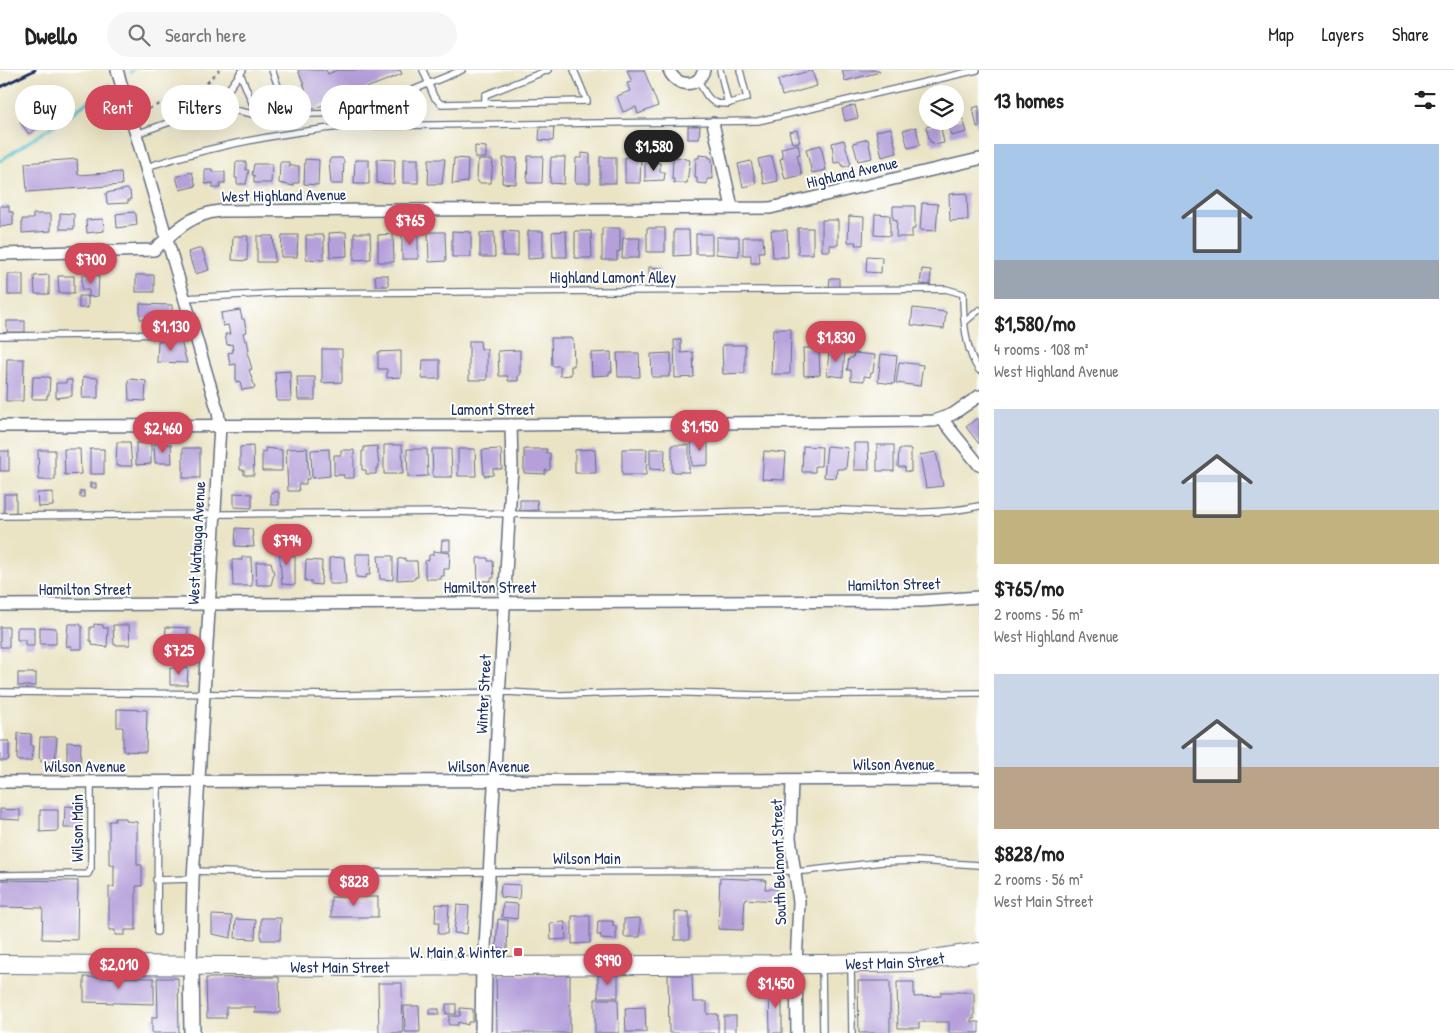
<!DOCTYPE html>
<html lang="en">
<head>
<meta charset="utf-8">
<style>
  :root { --surface:#fff; --page:#f6f6f6; --text:#222; --muted:#767676; --line:#e0e0e0; --accent:#d1495b }
  body { margin:0; font-family:"Patrick Hand",sans-serif; background:var(--page); color:var(--text); height:100vh; display:flex; flex-direction:column; font-size:19px; white-space:nowrap }
  * { box-sizing:border-box; margin:0 }
  p { font-size:16px; color:var(--muted) }
  .icon { flex:none; width:28px; height:28px; fill:none; stroke:currentColor; stroke-width:2; stroke-linecap:round; stroke-linejoin:round }
  .map { position:relative; flex:1; overflow:hidden }
  .details { display:flex; flex-direction:column; background:var(--surface); width:475px }
  .details>* { flex:none }
  .banner { position:absolute; left:15px; top:15px; width:475px; height:45px; display:flex; gap:10px }
  .fabs { position:absolute; left:919px; top:15px; display:grid; gap:10px }
  .fabs a { display:grid; place-items:center; width:45px; height:45px; border-radius:50%; background:var(--surface); box-shadow:0 5px 20px #0002; font-size:25px }
  .price { position:absolute; translate:-50% -42px; padding:0 11px; border-radius:18px; background:var(--accent); color:#fff; font-size:16px; line-height:32px; filter:drop-shadow(0 1px 2px #0008) }
  .price::after { content:''; position:absolute; left:50%; top:30px; width:15px; height:11px; margin-left:-8px; background:inherit; clip-path:polygon(0 0,100% 0,50% 100%) }
  .price.on { background:#222; color:#fff }
  ul { padding:0; list-style:none }
  li { display:grid; align-content:center; gap:10px; height:265px; padding:0 15px }
  li span { display:grid; place-items:center; height:155px; border-radius:0px; color:#555 }
  li>.icon { margin-inline-start:auto }
  span .icon { width:90px; height:90px; fill:#fffc; stroke-width:1 }
  li b { font-size:21px }
  h2 { display:flex; justify-content:space-between; align-items:center; height:60px; padding:0 15px; font-size:21px }
  .tag { padding:0 18px; border-radius:22px; background:var(--surface); box-shadow:0 5px 20px #0002; font-size:18px; line-height:45px }
  .tag.on { background:var(--accent); color:#fff }
  header { display:flex; align-items:center; gap:30px; box-sizing:border-box; height:70px; padding:0 25px; background:var(--surface); border-bottom:1px solid var(--line) }
  header strong { font-size:24px }
  nav { display:flex; gap:28px; margin-inline-start:auto; font-size:18px }
  .search { width:350px; height:45px; background:var(--page); display:flex; align-items:center; gap:12px; box-sizing:border-box; padding:0 18px; border-radius:28px; color:var(--muted); font-size:19px }
  main { display:flex; flex:1; min-height:0 }
  .map>svg:first-child { display:block }
  .lines { fill:none; stroke-linecap:round; stroke-linejoin:round }
  .stream { stroke:#54c0ce; stroke-width:3 }
  .building { fill:#b5a0da }
  .service-casing { stroke:#636e82; stroke-width:8 }
  .minor-casing { stroke:#636e82; stroke-width:14 }
  .secondary-casing { stroke:#636e82; stroke-width:18 }
  .primary-casing { stroke:#636e82; stroke-width:20 }
  .path { stroke:#636e82; stroke-width:2; stroke-dasharray:4 4; stroke-linecap:butt }
  .service { stroke:#fff; stroke-width:5.5 }
  .minor { stroke:#fff; stroke-width:11 }
  .secondary { stroke:#fff; stroke-width:15 }
  .primary { stroke:#fff; stroke-width:18 }
  .rail { stroke:#1b2f5e; stroke-width:3 }
  .poi-dot { fill:#d1495b; stroke:#fff; stroke-width:2 }
  .labels { text-anchor:middle; stroke-width:4; stroke-linejoin:round; paint-order:stroke }
  .street-label { font-size:16px; fill:#1b2f5e; stroke:#fff }
  .poi-label { font-size:16px; fill:#1b2f5e; stroke:#fff; text-anchor:end }
</style>
</head>
<body>
<header>
<strong>Dwello</strong>
<div class="search"><svg class="icon" aria-label="search" viewBox="0 0 24 24"><circle cx="10" cy="10" r="6"/><path d="M15 15l6 6"/></svg>Search here</div>
<nav><a>Map</a><a>Layers</a><a>Share</a></nav>
</header>
<main>
<div class="map">
<svg width="979" height="963" viewBox="0 0 979 963">
  <rect width="100%" height="100%" fill="#fff"/>
  <filter id="ink" filterUnits="userSpaceOnUse"><feTurbulence type="fractalNoise" baseFrequency=".02" numOctaves="2"/><feDisplacementMap in="SourceGraphic" scale="10" xChannelSelector="R" yChannelSelector="G"/><feConvolveMatrix kernelMatrix="1 2 1 2 8 2 1 2 1" color-interpolation-filters="sRGB"/></filter>
  <filter id="wash" filterUnits="userSpaceOnUse"><feTurbulence type="fractalNoise" baseFrequency=".0096" numOctaves="4" result="noise"/><feDisplacementMap in="SourceGraphic" scale="20" xChannelSelector="R" yChannelSelector="G"/><feGaussianBlur stdDeviation="1.12" result="paint"/><feColorMatrix in="noise" values="0 0 0 0 0 0 0 0 0 0 0 0 0 0 0 0 0 1.4 0 .05"/><feComposite in="paint" operator="in"/></filter>
  <g filter="url(#wash)">
    <rect width="100%" height="100%" fill="#eae4c5"/>
    <g class="lines">
      <g class="stream">
        <path d="M131 2 133 0"/>
        <path d="M0 91 77 40 109 15"/>
      </g>
    </g>
    <g id="blocks">
      <g class="building">
        <path d="M298 0H326L328 4 337 0H400L402 4 313 39Z"/>
        <path d="M627 0H644L658 36 638 44 636 37 623 42 617 26 630 21 627 13 632 12Z"/>
        <path d="M812 0 817 16 782 26 778 10Z"/>
        <path d="M842 0H879L880 2 845 11Z"/>
        <path d="M65 20 74 33 29 64 20 52Z"/>
        <path d="M855 35 858 48 845 51 842 39Z"/>
        <path d="M979 36V57H977L973 38Z"/>
        <path d="M963 49 967 62 951 66 948 52Z"/>
        <path d="M940 53 944 73 933 75V72H930L926 57Z"/>
        <path d="M540 56H554L553 71 539 70Z"/>
        <path d="M688 56H700L699 69H688Z"/>
        <path d="M916 57 920 75 908 78 903 60Z"/>
        <path d="M891 58 897 83 882 87 876 61Z"/>
        <path d="M797 60 800 72 792 73 789 62Z"/>
        <path d="M868 69 872 88 858 91 853 73Z"/>
        <path d="M844 70 851 95 843 97 841 92 834 93 832 73Z"/>
        <path d="M798 74 800 84 797 85 802 105 785 109 780 89 783 88 781 78Z"/>
        <path d="M821 75 826 100 812 103 806 79Z"/>
        <path d="M475 76 486 77V88H475Z"/>
        <path d="M582 83 590 84V113H575L576 88H582Z"/>
        <path d="M699 85 709 86V88H712L713 109H707V114L697 113V108H695L696 88H699Z"/>
        <path d="M528 86H543L542 113H527Z"/>
        <path d="M772 86 778 111 764 114 758 89Z"/>
        <path d="M551 87H565L564 114 550 113Z"/>
        <rect x="600" y="87" width="16" height="26"/>
        <path d="M625 87H641L640 113H625Z"/>
        <path d="M676 87 690 90 687 113H674V109H672L673 89Z"/>
        <path d="M331 88H342L344 91 343 114H331L329 91Z"/>
        <path d="M454 88 468 89 467 112 452 114Z"/>
        <path d="M503 88H517L516 114 502 113Z"/>
        <path d="M77 89 78 105 121 102 122 115 27 122 25 93Z"/>
        <path d="M305 89 319 90 318 115 304 114Z"/>
        <path d="M377 89 395 90 394 114 377 113Z"/>
        <rect x="403" y="89" width="15" height="24"/>
        <path d="M429 89H445L442 114H428Z"/>
        <path d="M355 90H369V114H354Z"/>
        <path d="M478 90H493L491 113H479L477 110Z"/>
        <path d="M751 91 756 114 743 117 738 94Z"/>
        <path d="M236 92H246V100H249L246 114H237V108H235Z"/>
        <path d="M280 92H289V96H299V113H294V116L279 113Z"/>
        <path d="M645 92 660 93V102H665L664 110 645 111Z"/>
        <path d="M254 94H272L271 113H254V105H252Z"/>
        <path d="M205 99H212V102H225V113H220V118H213V113L205 114Z"/>
        <path d="M192 102 196 116 180 120 176 107Z"/>
        <path d="M127 119 130 121 131 130H128V133L107 134 106 123Z"/>
        <path d="M967 123 968 150 950 151 949 124Z"/>
        <path d="M922 133 938 134 936 161 920 160Z"/>
        <path d="M0 136H9V142H13V155L0 157Z"/>
        <path d="M893 136H915V159H912V167H896L897 150 893 149Z"/>
        <path d="M134 142 136 144 137 155 117 158 116 144Z"/>
        <path d="M60 143 74 144V159H60Z"/>
        <path d="M33 144H51V161L22 163V149H33Z"/>
        <path d="M875 144 890 145V166L874 165Z"/>
        <path d="M849 146 864 147 863 175H855L856 172H848Z"/>
        <path d="M103 149 104 161 87 163 86 150Z"/>
        <path d="M822 150H838V175H830V181H822Z"/>
        <path d="M602 158H620V181L617 182V190H602Z"/>
        <rect x="647" y="158" width="18" height="24"/>
        <rect x="798" y="158" width="15" height="26"/>
        <path d="M674 160H689L690 185 674 186Z"/>
        <path d="M771 160H787L788 187H773Z"/>
        <path d="M452 161 471 162V187H452Z"/>
        <path d="M503 161 518 162V186H503Z"/>
        <path d="M528 161H543V188L528 189Z"/>
        <path d="M566 161 567 187H553L552 162Z"/>
        <path d="M575 161H591L592 188H575Z"/>
        <path d="M346 162 347 186 330 187 329 163Z"/>
        <path d="M428 162H445L446 191 429 192Z"/>
        <path d="M494 162 495 187H480V163Z"/>
        <path d="M354 163H370L371 189 354 190Z"/>
        <rect x="402" y="163" width="16" height="26"/>
        <path d="M393 164 394 192H378V165Z"/>
        <rect x="696" y="164" width="16" height="20"/>
        <path d="M282 165H298L297 187H281Z"/>
        <path d="M306 165H324V190L306 189Z"/>
        <path d="M233 166H248L247 191 232 190Z"/>
        <path d="M257 166H273L275 192H257Z"/>
        <path d="M716 167H739V186L716 184Z"/>
        <path d="M743 167H763L764 182H759L760 193H751V185H743Z"/>
        <path d="M623 168H640L639 188H622Z"/>
        <path d="M202 178 209 200 195 204 188 182Z"/>
        <path d="M867 186 882 187 881 203 866 202Z"/>
        <path d="M649 197 660 198V207L649 206Z"/>
        <path d="M922 199 931 200 930 215 920 214Z"/>
        <rect x="8" y="204" width="15" height="21"/>
        <path d="M49 205V224H35L34 206Z"/>
        <path d="M82 205H99L98 226 89 227V220H82Z"/>
        <rect x="136" y="205" width="18" height="17"/>
        <path d="M375 205H388V216H376Z"/>
        <path d="M58 206H74V223H59Z"/>
        <path d="M830 208H839V218H829Z"/>
        <rect x="79" y="226" width="9" height="12"/>
        <path d="M140 234 172 235V250L140 249Z"/>
        <path d="M913 238 946 242 944 259 911 255Z"/>
        <path d="M240 240 242 249H244L247 262 243 263 245 271 247 270 249 281 247 282 252 299 249 300 255 318 242 320 240 311 236 312V294L230 295 228 283 233 282 232 274 227 275 225 264H230L228 255 223 256 221 243Z"/>
        <rect x="7" y="251" width="18" height="11"/>
        <path d="M773 259H791L790 304H771Z"/>
        <path d="M551 268H573L574 296H571V305L560 306V296H552Z"/>
        <path d="M674 270H681V283L693 282 694 307 675 308Z"/>
        <path d="M158 271H181L187 293 157 292Z"/>
        <path d="M469 271H480L481 279H487V310H469Z"/>
        <path d="M722 275H745V303L723 304Z"/>
        <path d="M803 278H819L820 305 804 306Z"/>
        <path d="M322 279H342V312L322 313Z"/>
        <path d="M829 279 845 280 843 307 827 305Z"/>
        <path d="M520 280V305H518V311H508V306H499L498 281Z"/>
        <path d="M401 281V307L387 308V299H378V282Z"/>
        <path d="M611 282 612 302H609V305L592 306 591 283Z"/>
        <path d="M617 283H639L640 307H618Z"/>
        <path d="M671 283V303H669V307H652L651 284Z"/>
        <path d="M854 283 875 285 873 303H871L870 307 864 306V311L851 310V300H847L849 288H853Z"/>
        <path d="M881 284 897 286 894 314 878 312Z"/>
        <path d="M7 289H24L23 331H6Z"/>
        <path d="M423 290H440V309H422Z"/>
        <path d="M899 292 923 295 920 316 896 313Z"/>
        <path d="M290 301 291 331H277L275 302Z"/>
        <path d="M33 307H50L49 325H47V329H32Z"/>
        <path d="M83 307 98 308V328H82Z"/>
        <path d="M297 307H315V330H298Z"/>
        <path d="M131 309 146 311 145 331 129 330 128 310Z"/>
        <path d="M66 310H72V326L56 328V313H66Z"/>
        <path d="M977 348 979 350V374L966 357Z"/>
        <path d="M691 368H708V395L692 396Z"/>
        <path d="M117 372H130L132 396H116Z"/>
        <path d="M136 373H151V394L136 395Z"/>
        <path d="M854 373H868L869 400H854Z"/>
        <path d="M154 374H171L172 393H155Z"/>
        <path d="M384 375H402L403 404H384Z"/>
        <rect x="672" y="375" width="17" height="27"/>
        <rect x="877" y="375" width="17" height="26"/>
        <path d="M253 376 254 405H244V400H240V377Z"/>
        <path d="M377 376 379 398H376V404H366V400H362V381H364V377Z"/>
        <path d="M803 376 822 377 821 396H815V402H802Z"/>
        <path d="M827 376 848 378 846 399H837L836 408 824 407Z"/>
        <rect x="183" y="378" width="17" height="30"/>
        <path d="M265 378 282 380V401H262V382H265Z"/>
        <path d="M307 378 309 409H306V414H298L299 421H288L286 379Z"/>
        <path d="M64 379H80L81 404 65 405Z"/>
        <rect x="90" y="379" width="14" height="25"/>
        <path d="M329 379 330 406 312 408 311 380Z"/>
        <path d="M407 379H427L428 406 408 407Z"/>
        <path d="M432 379H451L452 407H433Z"/>
        <path d="M458 379H475L476 406H458Z"/>
        <path d="M501 379 502 399H493V405L484 406 482 380Z"/>
        <path d="M524 379H547L546 383H550V400H545V404L524 403Z"/>
        <path d="M595 379 596 403H575V380Z"/>
        <path d="M622 379H647L646 405H622Z"/>
        <path d="M650 379H665L664 400 650 399Z"/>
        <path d="M899 379H911V402L905 401V397H898Z"/>
        <path d="M38 380H55V410H39Z"/>
        <path d="M341 380H354V408H344V405H334V385H341Z"/>
        <rect x="0" y="381" width="9" height="20"/>
        <path d="M764 381 786 383 784 410 762 409Z"/>
        <path d="M936 382 943 416 926 418 920 385Z"/>
        <rect x="90" y="413" width="6" height="5"/>
        <rect x="80" y="421" width="4" height="6"/>
        <path d="M53 422V436L38 437 37 423Z"/>
        <rect x="271" y="422" width="8" height="13"/>
        <path d="M234 423 252 424V438L234 437Z"/>
        <rect x="4" y="424" width="12" height="19"/>
        <path d="M520 430H537L538 440 520 441Z"/>
        <path d="M236 458 252 459 254 477 235 476Z"/>
        <path d="M442 470H450V481H441Z"/>
        <path d="M279 477H290L289 486H295V515L282 514Z"/>
        <path d="M433 481 450 483 449 499H444V506H441V509H427L425 506V491L429 490V485H433Z"/>
        <path d="M356 484H371L370 505H366V508L356 507Z"/>
        <path d="M378 486H393V510L380 509Z"/>
        <path d="M242 487H251L252 516H233L232 490H242Z"/>
        <path d="M344 487 346 514H329V488Z"/>
        <path d="M405 488V491H417L418 507H415V509L397 510 398 489Z"/>
        <path d="M477 488H488V491H493L494 508H491V511H478Z"/>
        <path d="M306 490 322 491 321 515 311 514V511H305Z"/>
        <path d="M256 492H271L274 504 271 515H257Z"/>
        <path d="M68 554H80L82 557V579H71V576H66Z"/>
        <path d="M94 554 103 555V558H108L107 577 92 575V571H90V557H94Z"/>
        <path d="M113 555H129L130 575H114Z"/>
        <rect x="0" y="557" width="9" height="20"/>
        <path d="M17 557H34V576H25V570H17Z"/>
        <path d="M40 557 56 558V574H40Z"/>
        <path d="M166 557 188 558 187 572 165 570Z"/>
        <path d="M172 577 190 579 188 595 170 594Z"/>
        <path d="M170 598H188L187 615H170Z"/>
        <rect x="18" y="603" width="18" height="13"/>
        <path d="M117 639 147 640 146 682 123 681V657H117Z"/>
        <path d="M18 663 31 664V676H33L31 691H19L17 689Z"/>
        <path d="M40 667H57L55 692H41V689L39 688Z"/>
        <path d="M0 671H9V689L6 691H0Z"/>
        <path d="M67 672 81 673 80 694 67 693Z"/>
        <path d="M65 736 82 737 81 758H64Z"/>
        <path d="M0 739 20 740V750L0 749Z"/>
        <path d="M40 740H58V761L40 762Z"/>
        <path d="M115 748H126V751L137 752V795H142V816H136V860H125V865H115V860H109V817H114V795H109V751H115Z"/>
        <path d="M720 808 766 810 765 819H777L776 831 745 829 743 860 718 859Z"/>
        <path d="M0 810 78 811 77 870 42 869 43 838 0 837Z"/>
        <path d="M503 814 520 815 519 829 500 827 501 815Z"/>
        <rect x="331" y="827" width="47" height="20"/>
        <path d="M503 833 518 834 517 849 502 847Z"/>
        <path d="M436 834 449 835 447 864H438L439 852H435Z"/>
        <path d="M457 835 469 836 467 864 454 863Z"/>
        <rect x="675" y="842" width="14" height="28"/>
        <path d="M212 845 232 846 231 868 212 864Z"/>
        <path d="M572 846H590V873L572 874Z"/>
        <path d="M261 848H281L280 870H261Z"/>
        <path d="M640 848V867H624V849Z"/>
        <path d="M236 849 256 850 255 869 235 868Z"/>
        <path d="M498 849 508 850 507 879 496 878Z"/>
        <path d="M598 851H613V856H616V870L601 869V865H597Z"/>
        <path d="M565 852 566 869 551 870 550 853Z"/>
        <rect x="598" y="904" width="20" height="23"/>
        <path d="M496 905H570V963H497Z"/>
        <path d="M668 905H692L693 932H707V944H718V963H669Z"/>
        <path d="M84 907 154 908V934L84 932Z"/>
        <path d="M279 907 280 943H255V937H226V948H207L206 908Z"/>
        <path d="M157 908H178L179 963H152V947H158Z"/>
        <path d="M858 911H890V963H859Z"/>
        <path d="M897 912H914V927L941 926V922H974V949H971V952H979V963H949V952H919V958H898Z"/>
        <path d="M378 913H402L403 963H379Z"/>
        <path d="M782 916V963H770L769 917Z"/>
        <path d="M595 929H618L619 963H595Z"/>
        <rect x="446" y="934" width="10" height="10"/>
        <path d="M404 936H419L420 962H405Z"/>
        <path d="M645 937 646 962H626L625 938Z"/>
        <path d="M460 938 473 939V952H468V955L458 952V955H449V946H460Z"/>
        <rect x="429" y="939" width="10" height="5"/>
        <rect x="724" y="946" width="12" height="17"/>
      </g>
    </g>
  </g>
  <g filter="url(#ink)">
    <use href="#blocks" fill-opacity="0" stroke="#636e82" stroke-width="1"/>
    <g class="lines">
      <g class="service-casing">
        <g id="service">
          <path d="M272 0 289 46"/>
          <path d="M423 0 434 27 441 34 587 31 574 0"/>
          <path d="M720 0 728 34"/>
          <path d="M240 3 257 45"/>
          <path d="M698 9C711 39 718 37 747 28L740 0"/>
          <path d="M485 33V25L548 0"/>
          <path d="M216 36 243 0"/>
          <path d="M136 64 216 36 257 45 357 43 462 0"/>
          <path d="M146 97C213 76 282 62 352 56L758 51 977 0"/>
          <path d="M184 228 281 223 946 219 963 224C963 247 965 281 979 300"/>
          <path d="M965 252 979 240"/>
          <path d="M0 266 194 264"/>
          <path d="M0 446 458 442C575 448 692 442 809 440 866 438 922 449 979 436"/>
          <path d="M0 622 344 625 507 622 560 625 657 622 756 625 979 623"/>
          <path d="M194 801 252 803 805 801 882 792 917 791 979 795"/>
          <path d="M0 805 88 804 91 798V713"/>
          <path d="M156 810 193 809"/>
          <path d="M157 862 158 713"/>
          <path d="M822 895 823 963"/>
          <path d="M851 895 852 963"/>
        </g>
      </g>
      <g class="minor-casing">
        <g id="minor">
          <path d="M117 0 218 342 220 356 193 809 191 895"/>
          <path d="M669 0C676 17 698 19 704 0"/>
          <path d="M713 53 732 137"/>
          <path d="M0 184 154 180C175 161 191 144 220 141L770 138 979 89"/>
          <path d="M942 349 979 395"/>
          <path d="M0 356 511 355 934 351 953 344 979 326"/>
          <path d="M0 535 922 531 979 527"/>
          <path d="M792 711 790 768 799 832 796 894 797 963"/>
          <path d="M0 712 979 709"/>
          <path d="M484 895 512 396 511 355"/>
        </g>
      </g>
      <g class="secondary-casing">
        <g id="secondary">
          <path d="M191 895 192 963"/>
          <path d="M483 963 484 895"/>
        </g>
      </g>
      <g class="primary-casing">
        <g id="primary">
          <path id="s1" d="M0 894 350 897 822 894 914 892 979 882"/>
        </g>
      </g>
      <path class="path" d="M141 42 205 15 219 0"/>
      <use href="#service" class="service"/>
      <use href="#minor" class="minor"/>
      <use href="#secondary" class="secondary"/>
      <use href="#primary" class="primary"/>
      <path class="rail" d="M0 17 35 0"/>
    </g>
  </g>
  <rect class="poi-dot" x="513" y="877" width="10" height="10" rx="2.5"/>
  <g class="labels">
    <g class="street-label">
      <text transform="translate(852 102) rotate(-13)" y="6">Highland Avenue</text>
      <text transform="translate(284 125) rotate(-1)" y="6">West Highland Avenue</text>
      <text x="613" y="213">Highland Lamont Alley</text>
      <text x="493" y="345">Lamont Street</text>
      <text transform="translate(196 473) rotate(-87)" y="6">West Watauga Avenue</text>
      <text transform="translate(894 514) rotate(-1)" y="6">Hamilton Street</text>
      <text x="490" y="523">Hamilton Street</text>
      <text x="85" y="525">Hamilton Street</text>
      <text transform="translate(483 624) rotate(-87)" y="6">Winter Street</text>
      <text x="894" y="700">Wilson Avenue</text>
      <text x="85" y="702">Wilson Avenue</text>
      <text x="489" y="702">Wilson Avenue</text>
      <text transform="translate(77 758) rotate(-90)" y="6">Wilson Main</text>
      <text x="587" y="794">Wilson Main</text>
      <text transform="translate(778 792) rotate(-92)" y="6">South Belmont Street</text>
      <text dy="6" stroke="none"><textPath href="#s1" startOffset="895">West Main Street</textPath></text>
      <text dy="6" stroke="none"><textPath href="#s1" startOffset="340">West Main Street</textPath></text>
    </g>
    <g class="poi-label">
      <text x="508" y="888">W. Main &amp; Winter</text>
    </g>
  </g>
</svg>
<div class="fabs">
<a><svg class="icon" aria-label="layers" viewBox="0 0 24 24"><path d="M12 4l9 5-9 5-9-5zM3 14l9 5 9-5"/></svg></a>
</div>
<b class="price on" style="left:654px;top:102px">$1,580</b>
<b class="price" style="left:410px;top:176px">$765</b>
<b class="price" style="left:91px;top:215px">$700</b>
<b class="price" style="left:171px;top:282px">$1,130</b>
<b class="price" style="left:836px;top:293px">$1,830</b>
<b class="price" style="left:700px;top:382px">$1,150</b>
<b class="price" style="left:163px;top:384px">$2,460</b>
<b class="price" style="left:287px;top:496px">$794</b>
<b class="price" style="left:179px;top:606px">$725</b>
<b class="price" style="left:354px;top:837px">$828</b>
<b class="price" style="left:608px;top:916px">$990</b>
<b class="price" style="left:119px;top:920px">$2,010</b>
<b class="price" style="left:776px;top:939px">$1,450</b>
<div class="banner">
<a class="tag">Buy</a>
<a class="tag on">Rent</a>
<a class="tag">Filters</a>
<a class="tag">New</a>
<a class="tag">Apartment</a>
</div>
</div>
<section class="details">
<h2>13 homes<svg class="icon" aria-label="filters" viewBox="0 0 24 24"><path d="M4 7h16M4 17h16"/><circle cx="9" cy="7" r="2"/><circle cx="15" cy="17" r="2"/></svg></h2>
<ul>
<li><span style="background:linear-gradient(#a9c7e8 75%,#9aa5b1 0)"><svg class="icon" aria-label="home" viewBox="0 0 24 24"><path d="M3 11l9-7 9 7M6 9v11h12V9"/></svg></span><div><b>$1,580/mo</b><p>4 rooms · 108 m²</p><p>West Highland Avenue</p></div></li>
<li><span style="background:linear-gradient(#c9d6e8 65%,#c2b280 0)"><svg class="icon" aria-label="home" viewBox="0 0 24 24"><path d="M3 11l9-7 9 7M6 9v11h12V9"/></svg></span><div><b>$765/mo</b><p>2 rooms · 56 m²</p><p>West Highland Avenue</p></div></li>
<li><span style="background:linear-gradient(#c9d6e8 60%,#b9a48a 0)"><svg class="icon" aria-label="home" viewBox="0 0 24 24"><path d="M3 11l9-7 9 7M6 9v11h12V9"/></svg></span><div><b>$828/mo</b><p>2 rooms · 56 m²</p><p>West Main Street</p></div></li>
</ul>
</section>
</main>
</body>
</html>
